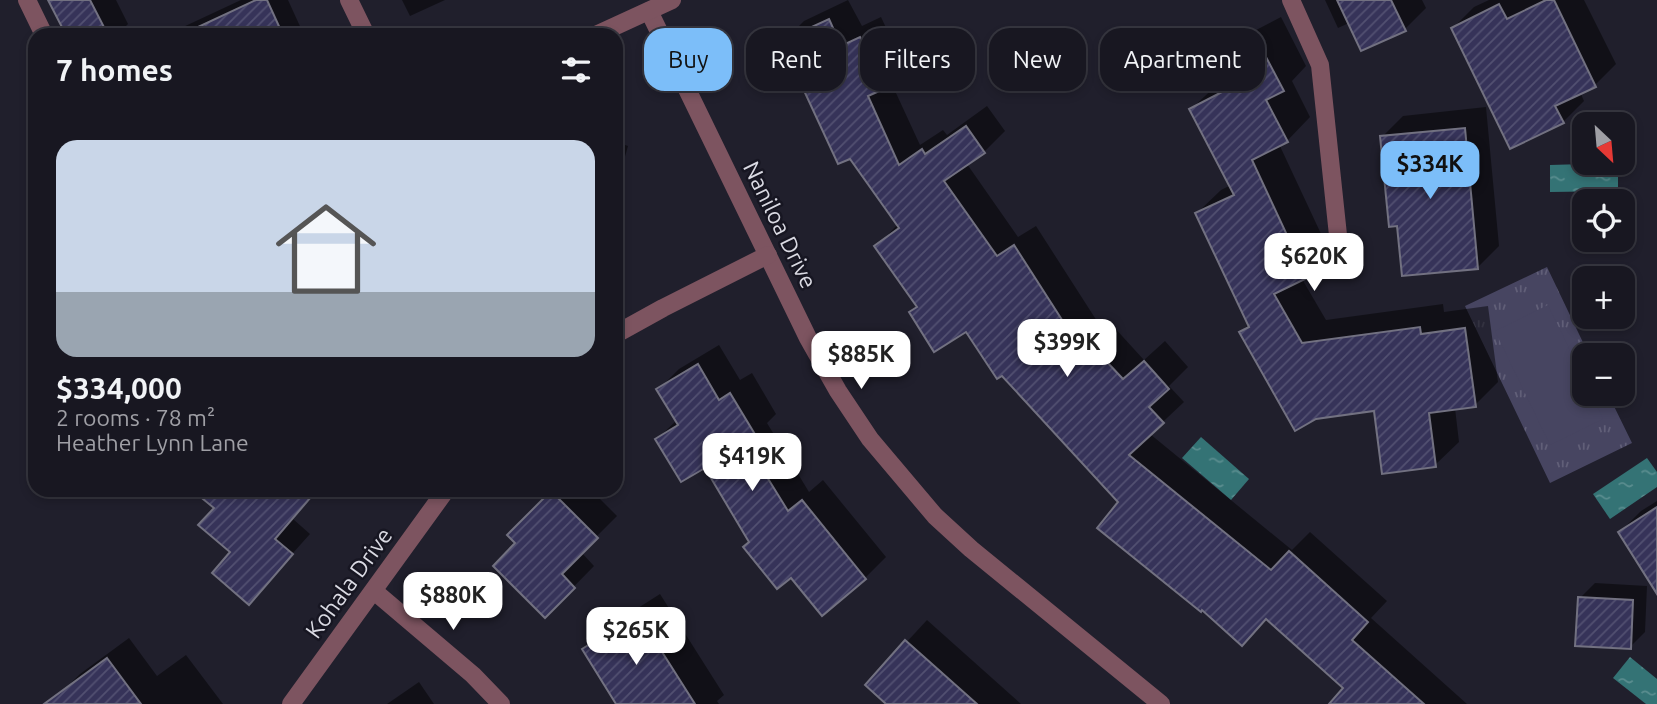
<!DOCTYPE html>
<html lang="en">
<head>
<meta charset="utf-8">
<style>
  :root { --surface:#181721; --page:#21202a; --text:#f1f3f6; --muted:#9f9fa5; --line:#36363f; --accent:#7cbef9 }
  body { margin:0; font-family:Ubuntu,sans-serif; background:var(--page); color:var(--text); height:100vh; display:flex; flex-direction:column; font-size:26px; white-space:nowrap }
  * { box-sizing:border-box; margin:0 }
  p { font-size:23px; color:var(--muted) }
  .icon { flex:none; width:38px; height:38px; fill:none; stroke:currentColor; stroke-width:2; stroke-linecap:round; stroke-linejoin:round }
  .map { position:relative; flex:1; overflow:hidden }
  .side { position:absolute; left:28px; top:28px; width:595px; height:469px; display:flex; flex-direction:column; background:var(--surface); border-radius:21px; box-shadow:0 4px 10px #0003,0 0 0 2px var(--line) }
  .side>* { flex:none }
  .top-card { position:absolute; left:644px; top:28px; width:665px; height:63px; display:flex; gap:14px }
  .needle { width:46px; rotate:154deg }
  .fabs { position:absolute; left:1572px; top:112px; display:grid; gap:14px }
  .fabs a { display:grid; place-items:center; width:63px; height:63px; border-radius:14px; background:var(--surface); box-shadow:0 4px 10px #0003,0 0 0 2px var(--line); font-size:35px }
  .price { position:absolute; translate:-50% -60px; padding:0 16px; border-radius:14px; background:#fff; color:#222; font-size:23px; line-height:46px; filter:drop-shadow(0 2px 4px #0008) }
  .price::after { content:''; position:absolute; left:50%; top:42px; width:21px; height:16px; margin-left:-10px; background:inherit; clip-path:polygon(0 0,100% 0,50% 100%) }
  .price.selected { background:var(--accent); color:#111 }
  ul { padding:0; list-style:none }
  li { display:grid; align-content:center; gap:14px; height:371px; padding:0 28px }
  li+li { border-top:2px solid var(--line) }
  li span { display:grid; place-items:center; height:217px; border-radius:21px; color:#555 }
  li>.icon { margin-inline-start:auto }
  span .icon { width:126px; height:126px; fill:#fffc; stroke-width:1 }
  li b { font-size:30px }
  h2 { display:flex; justify-content:space-between; align-items:center; height:84px; padding:0 28px; font-size:30px }
  .tag { padding:0 24px; border-radius:21px; background:var(--surface); box-shadow:0 4px 10px #0003,0 0 0 2px var(--line); font-size:24px; line-height:63px }
  .tag.selected { background:var(--accent); color:#111 }
  .map>svg:first-child { display:block }
  .grass { fill:url(#grass-tufts) }
  .pitch { fill:#474561 }
  .water { fill:url(#water-ripples) }
  .shadow { fill:#0007 }
  .building { fill:url(#building-hatch); stroke:#727181; stroke-width:2 }
  .lines { fill:none; stroke-linecap:round; stroke-linejoin:round }
  .minor { stroke:#7d5460; stroke-width:18 }
  .labels { text-anchor:middle; stroke-width:5; stroke-linejoin:round; paint-order:stroke }
  .street-label { font-size:23px; fill:#dadae3; stroke:#171622 }
</style>
</head>
<body>
<div class="map">
<svg width="1657" height="704" viewBox="0 0 1657 704">
  <defs>
    <pattern id="grass-tufts" width="24" height="20" patternUnits="userSpaceOnUse" patternTransform="scale(1.75)"><rect width="24" height="20" fill="#474561"/><path d="M3 7l-1-3M5 7V3M7 7l1-3M15 17l-1-3M17 17v-4M19 17l1-3" fill="none" stroke="#615f78"/></pattern>
    <pattern id="water-ripples" width="26" height="14" patternUnits="userSpaceOnUse" patternTransform="scale(1.75)"><rect width="26" height="14" fill="#347375"/><path d="M2 4q2-2 4 0t4 0M15 11q2-2 4 0t4 0" fill="none" stroke="#5a8d8f"/></pattern>
    <pattern id="building-hatch" width="6" height="6" patternUnits="userSpaceOnUse" patternTransform="scale(1.75)"><rect width="6" height="6" fill="#363359"/><path d="M-1 1l2-2M0 6l6-6M5 7l2-2" fill="none" stroke="#525071"/></pattern>
  </defs>
  <rect width="100%" height="100%" fill="#201f2c"/>
  <path class="grass" d="M1547 267 1589 355H1584V394H1608L1632 443 1550 483 1465 306Z"/>
  <path class="pitch" d="M1548 305 1584 379V394H1591L1603 419 1550 445 1495 331Z"/>
  <g class="water">
    <path d="M1618 163V191L1550 192V165Z"/>
    <path d="M1201 437 1249 479 1231 500 1182 458Z"/>
    <path d="M1647 458 1657 472V487L1610 519 1593 494Z"/>
    <path d="M1630 657 1657 679V704H1646L1613 678Z"/>
  </g>
  <g class="shadow">
    <path d="M50 0H116L128 24 117 35H68Z"/>
    <path d="M241 0H288L304 35H166Z"/>
    <path d="M402 0H445L410 16Z"/>
    <path d="M848 0 862 26 881 17 904 66 890 80 920 145 943 130 947 135 987 106 1005 131 984 152 967 164 1018 237 1036 226 1104 332 1112 325 1144 360 1165 341 1188 367 1169 386 1184 402 1150 434 1292 550 1310 532 1387 601 1371 618 1467 704H1337L1346 687 1267 618 1242 643 1202 608 1120 502 966 329 911 312 918 306 877 246 898 224 783 42 804 21Z"/>
    <path d="M1325 0H1422L1426 8 1405 29 1349 23 1338 28Z"/>
    <path d="M1489 0H1584L1616 64 1595 85 1580 92 1584 101 1563 122 1453 28 1474 7Z"/>
    <path d="M1281 17 1306 66 1292 81 1310 117 1287 141 1279 144 1330 253 1302 279 1326 320 1443 304 1444 312 1488 306 1498 382 1475 405 1455 408 1459 442 1435 465 1375 409 1241 332 1249 324 1197 213 1221 190 1231 185 1191 109 1219 83 1210 66 1233 42Z"/>
    <path d="M1486 107 1499 246 1478 267 1399 225 1382 137 1403 116Z"/>
    <path d="M616 142 628 146 616 188Z"/>
    <path d="M719 345 740 380 752 373 776 414 767 423 809 492 823 480 886 557 865 578 791 575 751 542 705 466 657 439 677 420 658 390 679 369Z"/>
    <path d="M214 490H318L293 519 310 534 249 602 216 507Z"/>
    <path d="M554 490H591L617 516 581 552 594 566 545 616 518 543 509 535Z"/>
    <path d="M1657 501V569L1620 532 1641 511Z"/>
    <path d="M1595 583 1647 586 1645 632 1630 647 1580 598Z"/>
    <path d="M660 594 724 695 717 701 719 704H618L584 649 605 629Z"/>
    <path d="M927 620 1021 704H889L867 685Z"/>
    <path d="M129 638 157 676 186 655 223 704H66L59 695 80 674Z"/>
    <path d="M419 682 434 704H387Z"/>
  </g>
  <g class="building">
    <path d="M48 0H90L108 35H66Z"/>
    <path d="M256 0H267L283 35H181Z"/>
    <path d="M1337 0H1391L1406 31 1361 51Z"/>
    <path d="M1546 0H1554L1596 87 1555 106 1564 123 1510 149 1451 28 1499 4 1507 19Z"/>
    <path d="M829 19 841 46 860 37 884 89 868 96 899 165 922 149 925 154 966 126 985 153 944 181 997 256 1014 245 1082 351 1090 344 1123 379 1144 361 1169 389 1149 407 1164 423 1129 455 1271 570 1289 551 1368 622 1352 640 1424 704H1329L1343 688 1266 619 1242 646 1202 610 1201 612 1097 528 1118 502 1002 376 997 379 966 332 934 352 909 312 917 307 874 246 899 228 850 159 838 164 781 41Z"/>
    <path d="M1257 40 1284 91 1266 100 1288 142 1252 160 1307 278 1274 294 1302 343 1420 327 1421 334 1465 328 1476 407 1429 413 1436 467 1382 474 1374 411 1316 419 1295 431 1239 332 1249 327 1195 213 1234 195 1189 109 1222 92 1208 65Z"/>
    <path d="M1465 128 1478 269 1402 276 1397 226 1389 227 1380 136Z"/>
    <path d="M698 364 719 400 730 393 756 436 746 443 788 511 802 500 866 579 822 616 791 578 777 589 743 547 749 542 705 468 681 482 655 439 678 425 656 389Z"/>
    <path d="M192 490H317L275 539 293 554 249 605 212 573 230 552 198 525 214 508Z"/>
    <path d="M551 491 598 538 562 574 575 588 545 618 493 566 515 543 507 535Z"/>
    <path d="M1657 507V594L1618 532Z"/>
    <path d="M1578 597 1633 600 1631 649 1575 646Z"/>
    <path d="M638 614 695 704H616L582 649Z"/>
    <path d="M905 640 977 704H886L865 685Z"/>
    <path d="M107 658 141 704H44Z"/>
  </g>
  <g class="lines">
    <g class="minor">
      <path d="M27 0 44 35"/>
      <path d="M349 0 366 35"/>
      <path d="M1291 0 1320 65 1340 254"/>
      <path d="M649 11 808 338 838 391 870 439 935 516 971 549 1161 704"/>
      <path d="M596 35 672 0"/>
      <path d="M616 334 663 308 768 255"/>
      <path d="M374 591 473 675 501 704"/>
      <path d="M291 704 446 490"/>
    </g>
  </g>
  <g class="labels">
    <g class="street-label">
      <text transform="translate(780 225) rotate(64)" y="8">Naniloa Drive</text>
      <text transform="translate(349 583) rotate(-54)" y="8">Kohala Drive</text>
    </g>
  </g>
</svg>
<div class="fabs">
<a><svg class="needle" viewBox="-14 -14 28 28"><path d="M0-13l5 13h-10z" fill="#e53935"/><path d="M0 13l5-13h-10z" fill="#9f9fa5"/></svg></a>
<a><svg class="icon" aria-label="locate" viewBox="0 0 24 24"><circle cx="12" cy="12" r="6"/><path d="M12 2v4M12 18v4M2 12h4M18 12h4"/></svg></a>
<a>+</a>
<a>−</a>
</div>
<b class="price selected" style="left:1430px;top:201px">$334K</b>
<b class="price" style="left:1314px;top:293px">$620K</b>
<b class="price" style="left:1067px;top:379px">$399K</b>
<b class="price" style="left:861px;top:391px">$885K</b>
<b class="price" style="left:752px;top:493px">$419K</b>
<b class="price" style="left:453px;top:632px">$880K</b>
<b class="price" style="left:636px;top:667px">$265K</b>
<div class="top-card">
<a class="tag selected">Buy</a>
<a class="tag">Rent</a>
<a class="tag">Filters</a>
<a class="tag">New</a>
<a class="tag">Apartment</a>
</div>
<section class="side">
<h2>7 homes<svg class="icon" aria-label="filters" viewBox="0 0 24 24"><path d="M4 7h16M4 17h16"/><circle cx="9" cy="7" r="2"/><circle cx="15" cy="17" r="2"/></svg></h2>
<ul>
<li><span style="background:linear-gradient(#c9d6e8 70%,#9aa5b1 0)"><svg class="icon" aria-label="home" viewBox="0 0 24 24"><path d="M3 11l9-7 9 7M6 9v11h12V9"/></svg></span><div><b>$334,000</b><p>2 rooms · 78 m²</p><p>Heather Lynn Lane</p></div></li>
</ul>
</section>
</div>
</body>
</html>
